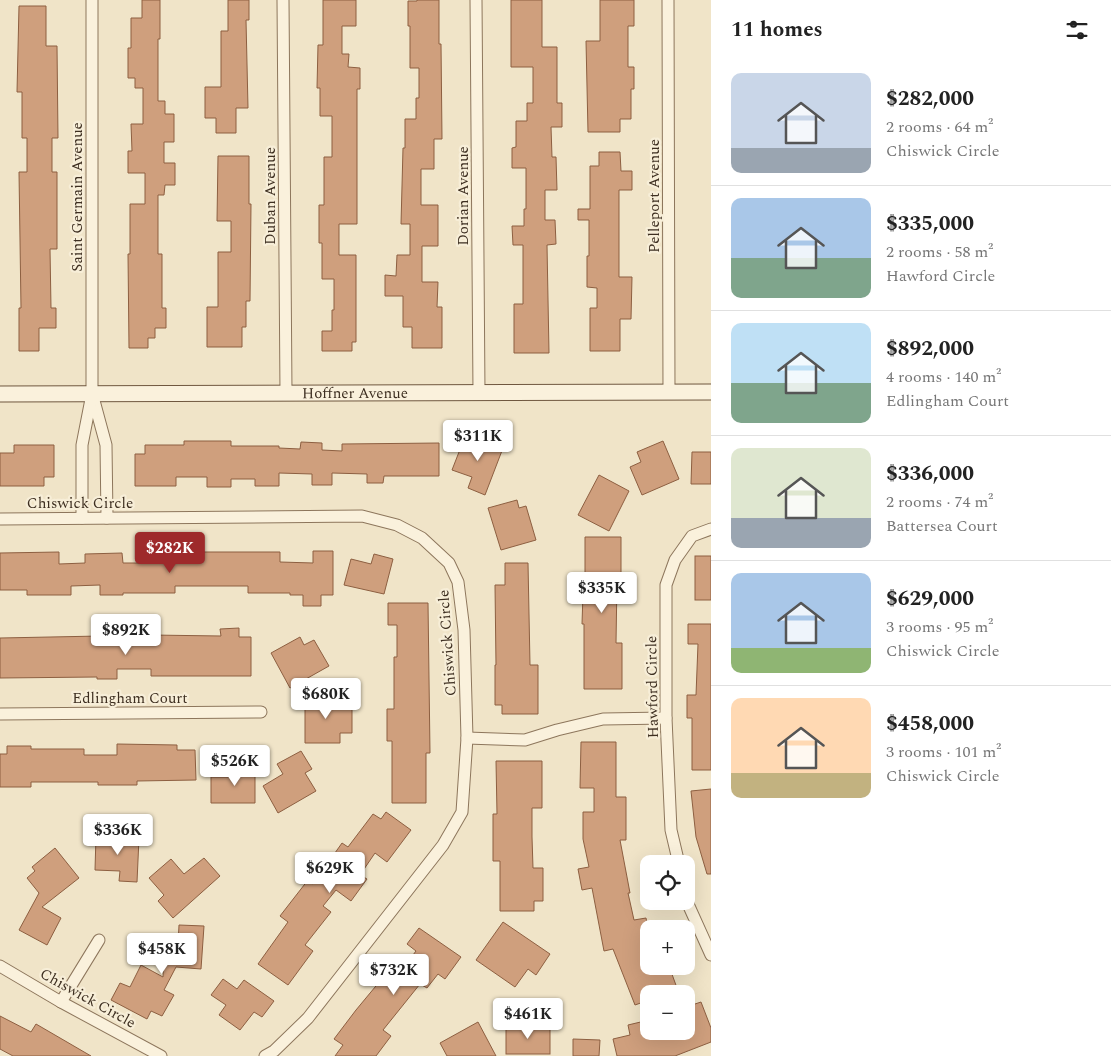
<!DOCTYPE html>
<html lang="en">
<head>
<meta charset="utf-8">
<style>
  :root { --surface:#fff; --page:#f2f2f2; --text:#222; --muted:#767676; --line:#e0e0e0; --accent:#9e2a2b }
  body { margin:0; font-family:Spectral,serif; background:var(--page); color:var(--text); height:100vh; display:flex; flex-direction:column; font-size:19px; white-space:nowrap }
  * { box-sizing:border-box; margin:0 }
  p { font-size:16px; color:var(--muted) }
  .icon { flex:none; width:28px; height:28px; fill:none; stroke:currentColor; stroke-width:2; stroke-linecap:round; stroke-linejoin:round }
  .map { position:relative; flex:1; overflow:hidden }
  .drawer { display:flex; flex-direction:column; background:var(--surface); width:400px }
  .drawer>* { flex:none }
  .controls { position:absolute; left:640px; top:855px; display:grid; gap:10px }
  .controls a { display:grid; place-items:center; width:55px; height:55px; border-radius:10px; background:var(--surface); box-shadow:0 5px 20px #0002; font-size:25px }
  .price { position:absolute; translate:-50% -42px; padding:0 11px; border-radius:5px; background:#fff; color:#222; font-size:16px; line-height:32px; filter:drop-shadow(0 1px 2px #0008) }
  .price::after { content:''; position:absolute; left:50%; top:30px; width:15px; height:11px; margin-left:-8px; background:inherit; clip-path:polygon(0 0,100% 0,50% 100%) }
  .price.selected { background:var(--accent); color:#fff }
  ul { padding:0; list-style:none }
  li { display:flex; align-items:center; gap:15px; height:125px; padding:0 20px }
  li+li { border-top:1px solid var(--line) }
  li span { display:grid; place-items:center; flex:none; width:140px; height:100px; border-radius:10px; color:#555 }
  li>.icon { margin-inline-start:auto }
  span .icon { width:60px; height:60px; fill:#fffc; stroke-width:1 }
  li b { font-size:21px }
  h2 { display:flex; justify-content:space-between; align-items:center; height:60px; padding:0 20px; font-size:21px }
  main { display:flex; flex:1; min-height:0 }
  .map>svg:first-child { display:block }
  .building { fill:#cf9f7d; stroke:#8d5f41 }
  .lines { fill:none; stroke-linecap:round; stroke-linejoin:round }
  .street-casing { stroke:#8d765c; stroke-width:13 }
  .secondary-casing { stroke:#6f573f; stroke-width:17 }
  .street { stroke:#faf1dc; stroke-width:11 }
  .secondary { stroke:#faf1dc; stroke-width:15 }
  .labels { text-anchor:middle; stroke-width:4.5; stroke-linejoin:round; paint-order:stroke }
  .street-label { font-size:15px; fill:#3d2e20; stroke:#f7eed8 }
</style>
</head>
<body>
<main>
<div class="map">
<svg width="711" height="1056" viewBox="0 0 711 1056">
  <rect width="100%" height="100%" fill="#f0e4c8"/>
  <g class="building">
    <path d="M142 0H160V39H158V101H165V114H174V142H164V163H175V185H165L164 195H158V254H162V308H166V328H155V338H148V348H129L128 254H130V204H145V173H128V151H132L131 124H143V88H135V78H128V48H131V18H142Z"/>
    <path d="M228 0H249V20H246L248 108H236V133H216V118H205V87H221V31H228Z"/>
    <path d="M323 0H356V26H342V54H349L348 67 360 68V89H357V224H339V255H356V342H352V351H322V331H332V310H334V279H322V243H319V205H324V157H332V116H320V88H317L318 45H323Z"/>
    <path d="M417 0H439V44H441L442 139H434V169H421V205H438V246H422V282H438L437 307H442V348H412V327H403V296H385V275L396 276 397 255H410V224H401L403 148H405V119H416V98H419V68H410V26H408V1H417Z"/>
    <path d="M511 0H542V47H557V103H562V127H551L552 157H556L557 190H545V220H555L556 244 547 245 549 353H514V304H523V245H513L512 226H524V209H526V168H512V148L516 147V121H527V103H533V67H511Z"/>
    <path d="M600 0H634V26H628V67H634V89H631V119H620V132H588L586 41H600Z"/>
    <path d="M19 6H46V46H57L58 138H52V172H57V249H50L51 308H56V328H39V351H19V308H21L19 172H27V138H22V92H17Z"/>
    <path d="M599 152H620L621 171H632V190H619V277H632L631 319H620V351H590V308H597V288L587 287V256H589V220H578V209H590V166H599Z"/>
    <path d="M218 156H249V204H251L250 301H246V327H242V347H207V307H218V252H231V221H217Z"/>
    <path d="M466 434 503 448 485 495 468 488 472 477 452 470Z"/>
    <path d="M184 441H231V446H279V448L300 449 301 442 322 443V450L342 451V444L439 443V476H384L383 483H367V474L332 473V485H312V474L279 473V486H255V479H231V487H207V477H176V486H135V454H145V445H184Z"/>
    <path d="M663 441 679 479 642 495 630 467 641 462 637 452Z"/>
    <path d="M14 445H54V477H44V486H0V453H14Z"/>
    <path d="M692 452H711V484H691Z"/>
    <path d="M599 475 629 491 609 531 578 515Z"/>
    <path d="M517 500 519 508 526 506 536 540 501 550 488 508Z"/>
    <path d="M585 537H621V580H617L616 643H622V689H584V624H582L583 593H585Z"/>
    <path d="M313 551H333V595H321V606H303V595H290V593H248V586H175V593H123V595H100V585L71 586V595H27V590H0V553L59 552V564L85 563V554L122 553 123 563H155V552H280V562L313 563Z"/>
    <path d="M374 554 393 559 384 594 344 585 351 559 371 564Z"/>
    <rect x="695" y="556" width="16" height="44"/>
    <path d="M505 563H528L530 665H538V714H502V705H495V665H496L495 585H505Z"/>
    <path d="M388 603H428L430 753H426V803H392V741H387V709H394V657H397V625H388Z"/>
    <path d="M688 624H711V770H692V718H687V695H696L698 644H688Z"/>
    <path d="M239 628V637H251V676H151V669H117V679H97V677L0 678V638L151 635 221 636 220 629Z"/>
    <path d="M300 637 304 645 314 640 329 666 290 688 271 653Z"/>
    <path d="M305 697H338V707H352V733H340V743H305Z"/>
    <path d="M581 742H616V797H626V840H620L630 893H628L634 920 646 918 649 934V966H669L677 988 664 994H649V1000L635 1005 613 949 604 951 592 888 582 890 578 869 589 867 583 839V812H594V788H580Z"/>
    <path d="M117 744 177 745V750H195L196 780 137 781V785H98V782H31V787H0V754H7V746H31V749H84V755H117Z"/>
    <path d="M301 751 312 769 305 773 316 791 278 813 263 786 283 774 277 764Z"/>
    <path d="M496 761H542V808H532V837L533 868H543V901H534V911H500V861H493V814H497Z"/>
    <path d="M234 766H255V803H211V777H234Z"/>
    <path d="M711 789V874H707L696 837 691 791Z"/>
    <path d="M386 812 411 830 387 862 375 853 360 875 367 879 351 901 336 890 323 906 331 912 305 945 313 951 288 985 258 964 288 922 280 916 308 880 313 884 342 843 348 847 373 814 381 819Z"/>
    <path d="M96 836 139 838 137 882 119 881 120 871 95 870Z"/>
    <path d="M55 848 79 878 42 907 61 918 47 945 19 930 39 893 27 878 35 871 32 867Z"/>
    <path d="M204 858 220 876 173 918 158 901 164 895 149 878 171 859 184 874Z"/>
    <path d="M503 922 550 954 536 975 528 969 515 987 476 960Z"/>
    <path d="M179 925 204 926 201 969 176 967 164 990 174 995 162 1016 151 1011 147 1019 111 1000 120 983 130 987 141 965 163 977 165 944 178 945Z"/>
    <path d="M419 928 461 957 445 979 438 974 427 988 420 984 383 1030 391 1036 376 1056H335L343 1045 334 1039 356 1010 390 969 398 975 416 951 407 944Z"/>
    <path d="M223 979 237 989 244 980 274 1001 262 1017 254 1012 240 1030 219 1015 226 1005 211 995Z"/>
    <path d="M701 1002 711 1028V1042L675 1056H617L613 1039 630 1035 628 1025 649 1020V1031H686V1007Z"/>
    <path d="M0 1016 31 1032 36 1024 91 1056H13L0 1049Z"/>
    <path d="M478 1022 496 1056H447L440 1043Z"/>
    <rect x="506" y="1027" width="44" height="27"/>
    <path d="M573 1039 600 1040 599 1056H573Z"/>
  </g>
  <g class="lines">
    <g class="street-casing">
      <g id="street">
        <path d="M283 0 286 392"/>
        <path d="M476 0 479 392"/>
        <path d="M668 0 669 392"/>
        <path d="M93 397 106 445 107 518"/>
        <path d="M82 518V445L92 394V0"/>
        <path d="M0 519 362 516 397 525 422 538 449 563 458 582 464 630 467 738 462 812 443 845 308 1018 274 1051 265 1056"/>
        <path d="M0 714 261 712"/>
        <path d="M467 738 525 740 557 730 603 719 666 718"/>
        <path d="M679 864 671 830 666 718V585L675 560 692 536 711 529"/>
        <path d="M686 896 688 904 711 955"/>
        <path d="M0 966 61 1002 161 1056"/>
        <path d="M61 1002 99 940"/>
      </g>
    </g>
    <g class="secondary-casing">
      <g id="secondary">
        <path id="s1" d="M0 394 711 392"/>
      </g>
    </g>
    <use href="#street" class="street"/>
    <use href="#secondary" class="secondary"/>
  </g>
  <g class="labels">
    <g class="street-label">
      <text transform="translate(270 196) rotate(-90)" y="5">Duban Avenue</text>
      <text transform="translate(463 196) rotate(-90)" y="5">Dorian Avenue</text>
      <text transform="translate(654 196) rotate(-90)" y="5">Pelleport Avenue</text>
      <text transform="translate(77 197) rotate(-90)" y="5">Saint Germain Avenue</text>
      <text dy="5" stroke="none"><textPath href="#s1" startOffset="355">Hoffner Avenue</textPath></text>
      <text x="80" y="508">Chiswick Circle</text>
      <text transform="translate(447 643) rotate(-94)" y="5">Chiswick Circle</text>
      <text transform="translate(652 687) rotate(-91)" y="5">Hawford Circle</text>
      <text x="130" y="703">Edlingham Court</text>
      <text transform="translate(88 998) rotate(29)" y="5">Chiswick Circle</text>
    </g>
  </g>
</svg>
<div class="controls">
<a><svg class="icon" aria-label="locate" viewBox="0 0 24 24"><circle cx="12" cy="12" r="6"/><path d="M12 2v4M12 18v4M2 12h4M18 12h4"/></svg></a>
<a>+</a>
<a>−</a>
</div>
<b class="price" style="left:478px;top:462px">$311K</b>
<b class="price selected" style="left:170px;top:574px">$282K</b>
<b class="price" style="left:602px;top:614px">$335K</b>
<b class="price" style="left:126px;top:656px">$892K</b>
<b class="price" style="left:326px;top:720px">$680K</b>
<b class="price" style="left:235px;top:787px">$526K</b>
<b class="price" style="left:118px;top:856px">$336K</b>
<b class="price" style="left:330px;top:894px">$629K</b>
<b class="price" style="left:162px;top:975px">$458K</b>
<b class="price" style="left:394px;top:996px">$732K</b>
<b class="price" style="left:528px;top:1040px">$461K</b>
</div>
<section class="drawer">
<h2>11 homes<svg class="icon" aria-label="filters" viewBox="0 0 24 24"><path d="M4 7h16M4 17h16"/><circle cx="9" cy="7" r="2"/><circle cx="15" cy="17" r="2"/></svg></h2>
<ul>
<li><span style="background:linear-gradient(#c9d6e8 75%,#9aa5b1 0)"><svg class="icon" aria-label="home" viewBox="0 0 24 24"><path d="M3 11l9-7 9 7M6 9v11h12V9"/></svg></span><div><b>$282,000</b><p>2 rooms · 64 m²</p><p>Chiswick Circle</p></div></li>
<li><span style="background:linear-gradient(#a9c7e8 60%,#7fa58c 0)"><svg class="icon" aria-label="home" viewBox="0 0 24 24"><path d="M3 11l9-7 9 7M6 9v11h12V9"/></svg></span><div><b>$335,000</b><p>2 rooms · 58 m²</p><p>Hawford Circle</p></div></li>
<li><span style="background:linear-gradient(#bfe0f5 60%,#7fa58c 0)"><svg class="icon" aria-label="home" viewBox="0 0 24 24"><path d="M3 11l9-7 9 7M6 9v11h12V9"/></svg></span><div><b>$892,000</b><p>4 rooms · 140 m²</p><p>Edlingham Court</p></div></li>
<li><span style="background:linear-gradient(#dfe7d0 70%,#9aa5b1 0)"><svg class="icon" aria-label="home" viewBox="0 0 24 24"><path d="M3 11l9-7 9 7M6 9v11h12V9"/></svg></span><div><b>$336,000</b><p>2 rooms · 74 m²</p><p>Battersea Court</p></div></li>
<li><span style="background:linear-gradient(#a9c7e8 75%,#8fb573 0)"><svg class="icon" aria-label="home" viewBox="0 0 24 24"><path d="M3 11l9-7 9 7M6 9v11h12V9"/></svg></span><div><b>$629,000</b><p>3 rooms · 95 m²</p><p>Chiswick Circle</p></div></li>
<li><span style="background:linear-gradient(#ffd9b3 75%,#c2b280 0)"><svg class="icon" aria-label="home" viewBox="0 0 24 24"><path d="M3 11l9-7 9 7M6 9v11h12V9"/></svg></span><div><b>$458,000</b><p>3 rooms · 101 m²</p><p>Chiswick Circle</p></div></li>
</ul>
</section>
</main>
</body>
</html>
